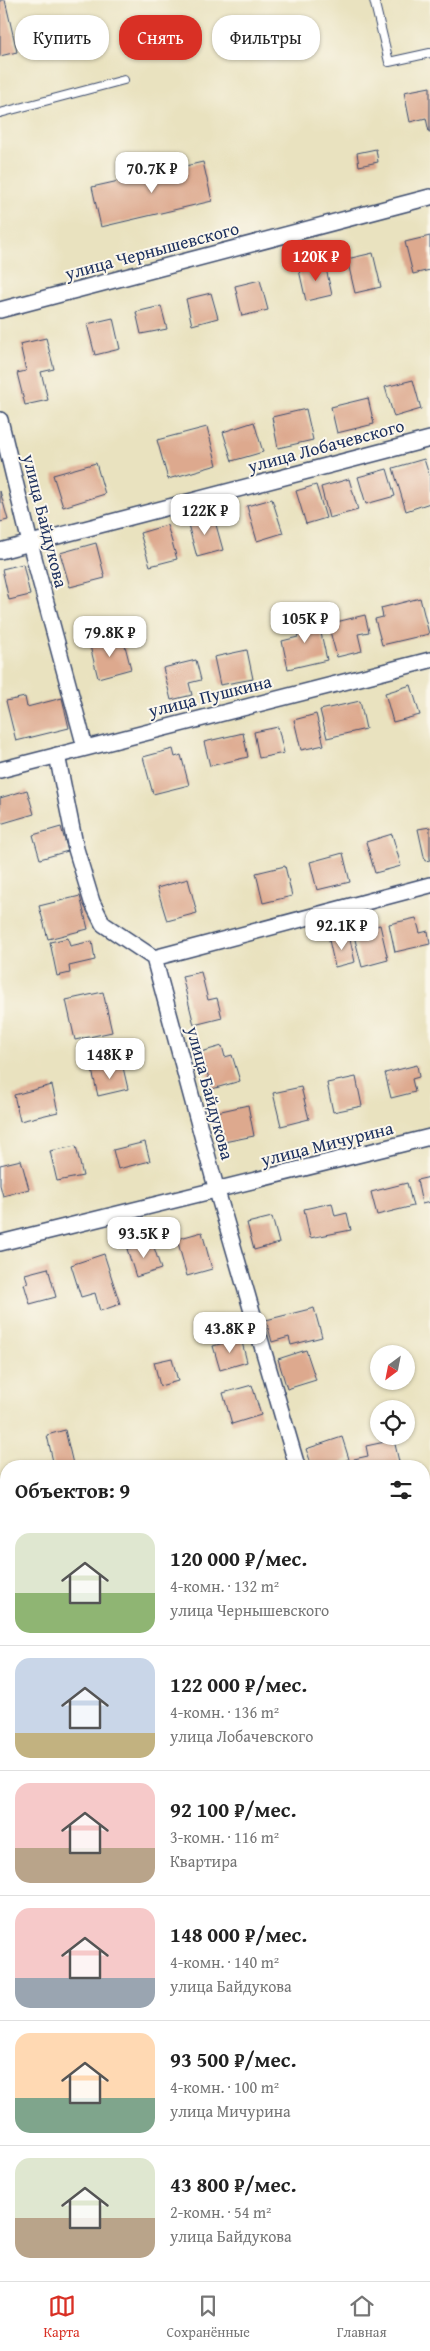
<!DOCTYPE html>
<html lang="ru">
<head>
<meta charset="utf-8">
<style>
  :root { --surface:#fff; --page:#f6f6f6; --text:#222; --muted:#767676; --line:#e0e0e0; --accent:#d93025 }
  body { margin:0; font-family:"Gentium Book Plus",serif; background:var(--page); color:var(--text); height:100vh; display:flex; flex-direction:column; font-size:19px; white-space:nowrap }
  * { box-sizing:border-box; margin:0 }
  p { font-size:16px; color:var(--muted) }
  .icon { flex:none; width:28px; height:28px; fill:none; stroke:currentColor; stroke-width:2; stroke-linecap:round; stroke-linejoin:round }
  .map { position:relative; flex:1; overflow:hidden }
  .side { position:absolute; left:0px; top:1460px; width:430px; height:821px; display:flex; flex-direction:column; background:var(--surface); border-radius:20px 20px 0 0; box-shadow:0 1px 4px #0004 }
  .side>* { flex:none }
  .top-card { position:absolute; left:15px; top:15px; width:400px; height:45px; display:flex; gap:10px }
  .needle { width:32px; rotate:212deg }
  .controls { position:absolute; left:370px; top:1345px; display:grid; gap:10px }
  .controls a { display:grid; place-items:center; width:45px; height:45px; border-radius:50%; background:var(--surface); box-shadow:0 1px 4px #0004; font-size:25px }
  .price { position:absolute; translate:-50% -42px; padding:0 11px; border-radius:10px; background:#fff; color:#222; font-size:16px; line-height:32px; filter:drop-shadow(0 1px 2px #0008) }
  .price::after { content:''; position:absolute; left:50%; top:30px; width:15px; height:11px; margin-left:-8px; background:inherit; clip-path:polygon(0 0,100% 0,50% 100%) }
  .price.active { background:var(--accent); color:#fff }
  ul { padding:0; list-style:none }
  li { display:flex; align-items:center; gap:15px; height:125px; padding:0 15px }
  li+li { border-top:1px solid var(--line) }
  li span { display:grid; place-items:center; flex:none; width:140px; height:100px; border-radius:15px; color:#555 }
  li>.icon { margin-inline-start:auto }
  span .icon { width:60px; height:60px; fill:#fffc; stroke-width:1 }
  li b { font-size:21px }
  h2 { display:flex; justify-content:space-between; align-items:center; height:60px; padding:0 15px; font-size:21px }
  .chip { padding:0 18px; border-radius:20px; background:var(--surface); box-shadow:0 1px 4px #0004; font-size:18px; line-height:45px }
  .chip.active { background:var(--accent); color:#fff }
  .tab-bar { display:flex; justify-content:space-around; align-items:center; height:70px; border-top:1px solid var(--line); background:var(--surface); font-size:14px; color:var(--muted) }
  .tab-bar a { display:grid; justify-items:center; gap:2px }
  .tab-bar .active { color:var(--accent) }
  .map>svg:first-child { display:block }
  .forest { fill:#9ab365; stroke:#5a7162 }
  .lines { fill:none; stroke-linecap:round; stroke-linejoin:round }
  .stream { stroke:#52a3cc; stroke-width:5.5 }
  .building { fill:#dda98e }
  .lane-casing { stroke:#3a4a6d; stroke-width:10 }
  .street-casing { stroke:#3a4a6d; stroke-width:18 }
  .lane { stroke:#fff; stroke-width:8 }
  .street { stroke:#fff; stroke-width:15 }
  .labels { text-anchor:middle; stroke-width:4; stroke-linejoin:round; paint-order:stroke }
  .street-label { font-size:18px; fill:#1b2f5e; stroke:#fbf7ec }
</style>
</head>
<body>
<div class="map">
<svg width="430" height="2281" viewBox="0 0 430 2281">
  <rect width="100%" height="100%" fill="#fbf7ec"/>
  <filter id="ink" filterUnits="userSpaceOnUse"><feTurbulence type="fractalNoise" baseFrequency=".02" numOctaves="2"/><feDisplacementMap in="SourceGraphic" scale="10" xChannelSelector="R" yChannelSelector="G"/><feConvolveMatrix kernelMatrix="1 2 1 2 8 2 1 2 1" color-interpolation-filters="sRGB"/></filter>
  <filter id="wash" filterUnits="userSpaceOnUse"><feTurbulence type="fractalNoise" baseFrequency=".0096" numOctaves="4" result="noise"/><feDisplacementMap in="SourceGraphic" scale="20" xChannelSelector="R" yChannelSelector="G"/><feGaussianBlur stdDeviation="1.12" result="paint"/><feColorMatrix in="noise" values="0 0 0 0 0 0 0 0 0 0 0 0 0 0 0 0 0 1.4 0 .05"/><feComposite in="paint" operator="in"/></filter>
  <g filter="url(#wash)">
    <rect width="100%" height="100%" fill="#e9e2bf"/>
    <g class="forest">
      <path d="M430 2111V2244L424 2246V2114Z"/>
      <path d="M170 2275H340L334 2281H165Z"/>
    </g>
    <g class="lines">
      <g class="stream">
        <path d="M424 2191 430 2189"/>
        <path d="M230 2281 238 2275"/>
      </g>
    </g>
    <g id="blocks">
      <g class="building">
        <path d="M0 0H5L17 52 0 56Z"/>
        <path d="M430 87V132H429L426 118 410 122 404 92Z"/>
        <path d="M376 149 378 162 359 166 357 153Z"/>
        <path d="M203 162 212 201 101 227 92 187Z"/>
        <path d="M430 236V270L413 274 405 242Z"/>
        <path d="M373 253 381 287 355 293 347 259Z"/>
        <path d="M325 264 332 295 306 301 299 270Z"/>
        <path d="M260 280 268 310 242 316 235 286Z"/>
        <path d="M211 293 218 318 192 325 186 299Z"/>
        <path d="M161 306 167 329 141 334 136 312Z"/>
        <path d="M113 318 120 349 95 355 87 324Z"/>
        <path d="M46 338 54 369 41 372 48 400 25 405 17 373 26 371 20 344Z"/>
        <path d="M413 380 421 409 394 417 385 387Z"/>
        <path d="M368 398 374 424 337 433 331 407Z"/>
        <path d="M306 409 313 440 278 448 272 417Z"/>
        <path d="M254 422 263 452 232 461 223 432Z"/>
        <path d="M207 427 217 465 168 479 157 440Z"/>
        <path d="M424 459 430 478V503L406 511 393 468Z"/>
        <path d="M96 463 105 494 63 507 53 475Z"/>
        <path d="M387 469 395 496 366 504 358 477Z"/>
        <path d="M349 479 358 510 329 518 321 487Z"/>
        <path d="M316 485 326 518 306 524 296 491Z"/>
        <path d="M0 491 8 520 0 522Z"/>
        <path d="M272 499 283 533 257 541 247 506Z"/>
        <path d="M213 514 223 550 197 557 187 521Z"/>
        <path d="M167 525 177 559 150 566 140 533Z"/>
        <path d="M96 543 105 578 70 587 60 553Z"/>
        <path d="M23 564 30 595 9 600 2 569Z"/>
        <path d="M420 598 429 634 382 645 375 619 383 617 381 608Z"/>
        <path d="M317 615 327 660 288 669 282 641 298 637 294 620Z"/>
        <path d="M365 615 369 632 358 634 362 651 337 657 328 624Z"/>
        <path d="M123 638 131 669 98 678 90 646Z"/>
        <path d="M247 650 253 679 220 685 214 657Z"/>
        <path d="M196 660 201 680 189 683 192 695 171 700 163 668Z"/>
        <path d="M411 685 420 715 393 722 385 693Z"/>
        <path d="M25 697 27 707 62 698 69 728 16 741 6 701Z"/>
        <path d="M360 701 366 729 327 738 320 710Z"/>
        <path d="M316 714 324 745 301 750 294 720Z"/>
        <path d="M278 727 284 753 259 758 254 732Z"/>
        <path d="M243 733 248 757 210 766 204 742Z"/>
        <path d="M173 749 175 757 181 755 189 785 153 794 143 757Z"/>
        <path d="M27 790 34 814 0 824V798Z"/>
        <path d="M61 827 68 851 40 859 33 835Z"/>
        <path d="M430 827V860L425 861 418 829Z"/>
        <path d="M392 834 401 866 375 873 366 842Z"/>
        <path d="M343 853 350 882 317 890 310 862Z"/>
        <path d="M285 866 292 896 263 903 256 873Z"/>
        <path d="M188 879 197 913 167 921 157 888Z"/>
        <path d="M80 896 88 929 48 939 39 906Z"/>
        <path d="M416 918 420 933 428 931 430 944 395 952 389 924Z"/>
        <path d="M380 925 388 960 362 967 353 932Z"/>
        <path d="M349 935 355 962 335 967 329 940Z"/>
        <path d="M68 938 70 946 92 941 95 960 69 966 70 973 57 976 50 942Z"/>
        <path d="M201 972 208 1000 217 998 222 1018 194 1025 182 976Z"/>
        <path d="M103 992 112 1032 75 1040 66 1000Z"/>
        <path d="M222 1046 225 1057 232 1055 240 1081 212 1089 201 1052Z"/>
        <path d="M122 1063 128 1089 98 1096 92 1070Z"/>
        <path d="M417 1065 419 1077 412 1079 415 1092 391 1098 385 1073Z"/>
        <path d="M356 1077 362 1106 333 1112 327 1083Z"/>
        <path d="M52 1085 58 1112 20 1121 14 1095Z"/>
        <path d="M301 1087 309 1119 281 1126 273 1093Z"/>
        <path d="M248 1105 254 1136 224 1142 217 1112Z"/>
        <path d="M145 1142 150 1161 118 1169 113 1150Z"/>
        <path d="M76 1146 83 1176 57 1181 50 1151Z"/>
        <path d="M21 1160 29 1189 3 1196 0 1185V1165Z"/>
        <path d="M430 1177V1202L422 1204 417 1180Z"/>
        <path d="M407 1183 413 1206 377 1215 371 1192Z"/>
        <path d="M332 1203 335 1216 347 1213 351 1230 310 1238 304 1209Z"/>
        <path d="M272 1217 279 1243 254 1250 247 1223Z"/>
        <path d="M202 1232 212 1269 187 1276 177 1239Z"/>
        <path d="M152 1241 161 1269 136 1277 127 1249Z"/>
        <path d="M104 1254 120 1304 100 1311 95 1293 81 1297 71 1265Z"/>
        <path d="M48 1268 56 1297 30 1304 24 1284 28 1283 25 1274Z"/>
        <path d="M314 1308 322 1337 291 1345 289 1337 272 1342 266 1320Z"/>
        <path d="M241 1338 247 1362 220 1370 213 1346Z"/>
        <path d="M306 1350 316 1380 287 1389 278 1359Z"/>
        <path d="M172 1358 178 1381 160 1386 154 1362Z"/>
        <path d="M252 1385 261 1415 232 1424 223 1393Z"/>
        <path d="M65 1430 73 1464 54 1466 47 1435Z"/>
        <path d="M342 1437 349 1459 333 1465V1466H312L306 1449Z"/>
        <path d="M394 1440 400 1466H356L354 1459 368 1456 366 1446Z"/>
        <path d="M2 1504 6 1528 0 1529V1505Z"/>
        <path d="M424 1564 430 1589V1591L424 1592Z"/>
        <path d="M4 1676 6 1685V1722L1 1724 0 1677Z"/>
        <path d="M430 1733V1760H429L424 1734Z"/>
        <path d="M6 1852V1884L0 1867V1854Z"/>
        <path d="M430 2016V2048L425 2050 424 2018Z"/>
        <path d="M0 2056 6 2077V2102L0 2104Z"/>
        <path d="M6 2114V2163L0 2165V2116Z"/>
        <path d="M6 2183V2208L2 2209 0 2185Z"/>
        <path d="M6 2235V2260L0 2236Z"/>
        <path d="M15 2275H41L42 2278 16 2281Z"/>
        <path d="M63 2275 65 2281H46L61 2275Z"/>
      </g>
    </g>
  </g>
  <g filter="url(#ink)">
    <use href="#blocks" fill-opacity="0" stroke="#3a4a6d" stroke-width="1"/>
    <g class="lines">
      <g class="lane-casing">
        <g id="lane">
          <path d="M374 0 389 62 430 53"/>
          <path d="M0 113 124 80"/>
        </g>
      </g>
      <g class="street-casing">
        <g id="street">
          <path d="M0 310 430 197"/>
          <path d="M0 420 30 543 85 747"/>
          <path d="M0 551 430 439"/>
          <path d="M57 755 76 849 92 902 103 924 154 958 217 1191 297 1466"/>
          <path d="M0 770 430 660"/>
          <path d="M154 958 430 885"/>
          <path d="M0 1243 430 1137"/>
          <path d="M424 1530 430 1529"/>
          <path d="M0 1645 6 1644"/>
          <path d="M424 1797 430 1795"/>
          <path d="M424 1875 430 1895"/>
          <path d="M0 1922 6 1921"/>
        </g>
      </g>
      <use href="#lane" class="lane"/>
      <use href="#street" class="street"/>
    </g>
  </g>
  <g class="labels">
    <g class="street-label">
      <text transform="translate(152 251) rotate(-15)" y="6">улица Чернышевского</text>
      <text transform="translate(326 446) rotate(-15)" y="6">улица Лобачевского</text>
      <text transform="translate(45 521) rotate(76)" y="6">улица Байдукова</text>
      <text transform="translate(210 696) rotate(-14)" y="6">улица Пушкина</text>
      <text transform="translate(210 1093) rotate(75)" y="6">улица Байдукова</text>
      <text transform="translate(327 1144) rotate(-14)" y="6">улица Мичурина</text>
    </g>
  </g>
</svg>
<div class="controls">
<a><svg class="needle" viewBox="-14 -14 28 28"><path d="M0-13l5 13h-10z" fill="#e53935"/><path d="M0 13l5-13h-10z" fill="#767676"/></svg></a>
<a><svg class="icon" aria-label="locate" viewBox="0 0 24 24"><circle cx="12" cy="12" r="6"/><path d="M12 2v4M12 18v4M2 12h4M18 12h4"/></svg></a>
</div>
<b class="price" style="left:152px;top:194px">70.7K ₽</b>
<b class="price active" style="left:316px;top:282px">120K ₽</b>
<b class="price" style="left:205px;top:536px">122K ₽</b>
<b class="price" style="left:305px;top:644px">105K ₽</b>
<b class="price" style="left:110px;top:658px">79.8K ₽</b>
<b class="price" style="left:342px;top:951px">92.1K ₽</b>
<b class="price" style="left:110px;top:1080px">148K ₽</b>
<b class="price" style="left:144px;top:1259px">93.5K ₽</b>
<b class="price" style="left:230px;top:1354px">43.8K ₽</b>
<div class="top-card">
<a class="chip">Купить</a>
<a class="chip active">Снять</a>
<a class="chip">Фильтры</a>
</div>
<section class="side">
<h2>Объектов: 9<svg class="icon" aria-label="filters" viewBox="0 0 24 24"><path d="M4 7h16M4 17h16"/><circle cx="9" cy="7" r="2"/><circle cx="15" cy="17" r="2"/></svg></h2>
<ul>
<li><span style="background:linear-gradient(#dfe7d0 60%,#8fb573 0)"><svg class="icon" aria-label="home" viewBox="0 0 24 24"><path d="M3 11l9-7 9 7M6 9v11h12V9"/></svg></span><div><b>120 000 ₽/мес.</b><p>4-комн. · 132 m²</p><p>улица Чернышевского</p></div></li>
<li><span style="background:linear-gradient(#c9d6e8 75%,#c2b280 0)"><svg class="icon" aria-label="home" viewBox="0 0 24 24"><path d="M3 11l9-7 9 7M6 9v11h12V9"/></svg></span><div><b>122 000 ₽/мес.</b><p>4-комн. · 136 m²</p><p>улица Лобачевского</p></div></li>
<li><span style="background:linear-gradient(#f6c9c9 65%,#b9a48a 0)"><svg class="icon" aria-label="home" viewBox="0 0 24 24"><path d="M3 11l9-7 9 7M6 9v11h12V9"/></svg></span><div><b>92 100 ₽/мес.</b><p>3-комн. · 116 m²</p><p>Квартира</p></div></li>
<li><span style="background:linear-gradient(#f6c9c9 70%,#9aa5b1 0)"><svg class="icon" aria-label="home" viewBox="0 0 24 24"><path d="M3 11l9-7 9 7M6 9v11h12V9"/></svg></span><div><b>148 000 ₽/мес.</b><p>4-комн. · 140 m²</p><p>улица Байдукова</p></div></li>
<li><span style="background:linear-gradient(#ffd9b3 65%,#7fa58c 0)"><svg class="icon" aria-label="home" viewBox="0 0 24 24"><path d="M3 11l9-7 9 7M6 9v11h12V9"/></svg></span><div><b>93 500 ₽/мес.</b><p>4-комн. · 100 m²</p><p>улица Мичурина</p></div></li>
<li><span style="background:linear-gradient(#dfe7d0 60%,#b9a48a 0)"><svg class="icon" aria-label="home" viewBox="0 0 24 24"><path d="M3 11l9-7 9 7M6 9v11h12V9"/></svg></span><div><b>43 800 ₽/мес.</b><p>2-комн. · 54 m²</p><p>улица Байдукова</p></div></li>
</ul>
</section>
</div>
<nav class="tab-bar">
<a class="active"><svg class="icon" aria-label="map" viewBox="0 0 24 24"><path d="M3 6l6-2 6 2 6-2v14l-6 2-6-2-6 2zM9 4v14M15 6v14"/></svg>Карта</a>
<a><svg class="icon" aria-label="saved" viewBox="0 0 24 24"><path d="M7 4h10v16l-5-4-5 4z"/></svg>Сохранённые</a>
<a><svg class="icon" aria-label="home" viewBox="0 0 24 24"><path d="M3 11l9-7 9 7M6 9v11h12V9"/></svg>Главная</a>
</nav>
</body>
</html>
